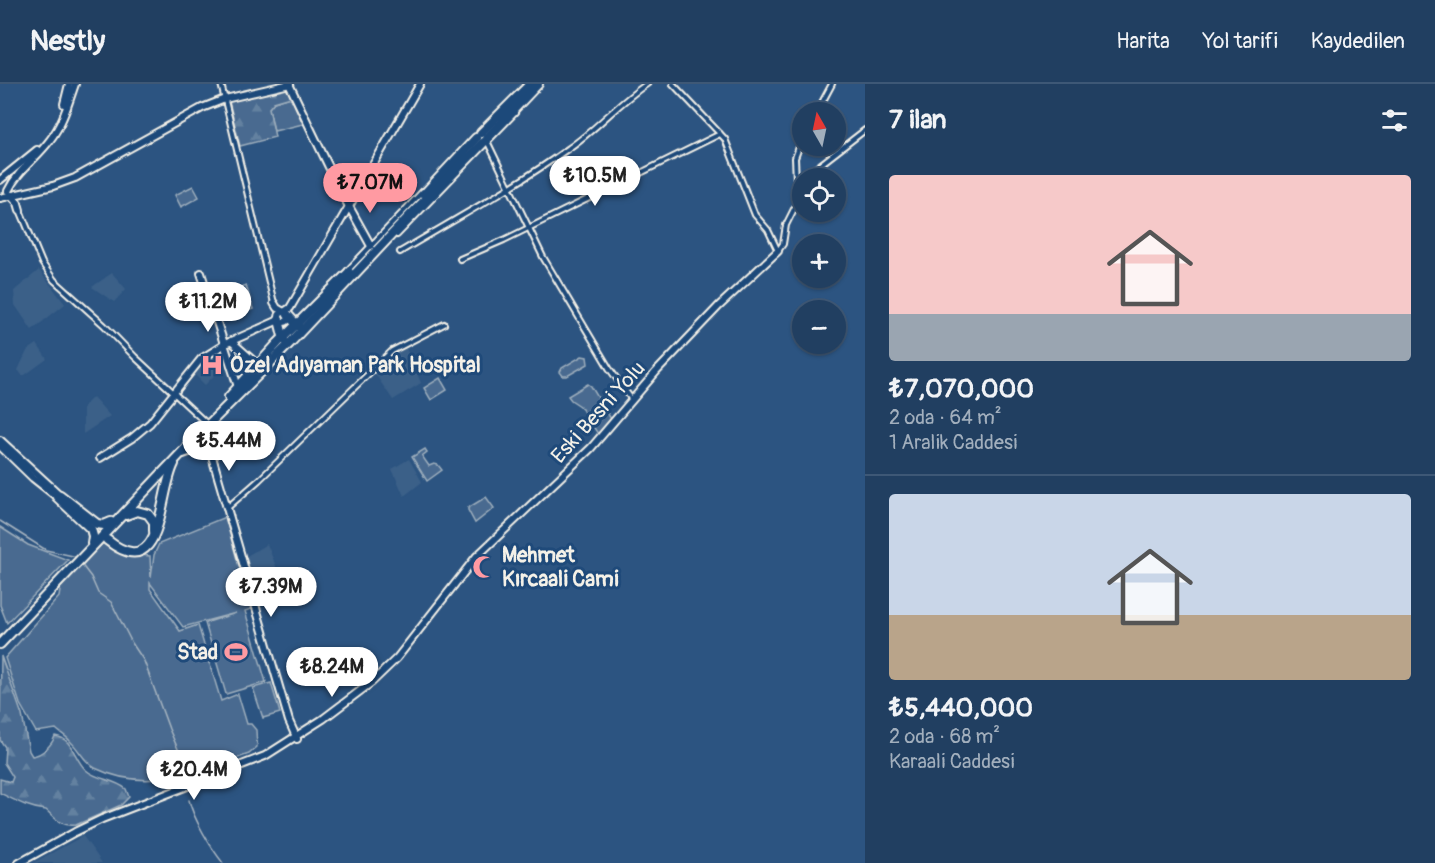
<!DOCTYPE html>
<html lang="tr">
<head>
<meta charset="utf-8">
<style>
  :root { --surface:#213f61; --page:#294667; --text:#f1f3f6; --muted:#a2afbd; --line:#3e5876; --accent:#ff9aa2 }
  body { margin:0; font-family:Pangolin,sans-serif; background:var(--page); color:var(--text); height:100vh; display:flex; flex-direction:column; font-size:22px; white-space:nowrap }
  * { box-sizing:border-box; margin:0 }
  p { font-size:20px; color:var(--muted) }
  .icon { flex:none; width:33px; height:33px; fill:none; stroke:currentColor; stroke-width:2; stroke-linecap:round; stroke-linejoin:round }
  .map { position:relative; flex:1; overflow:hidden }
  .drawer { display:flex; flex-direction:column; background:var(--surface); width:570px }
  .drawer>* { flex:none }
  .needle { width:39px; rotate:351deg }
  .tools { position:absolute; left:792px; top:18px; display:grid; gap:12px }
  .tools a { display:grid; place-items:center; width:54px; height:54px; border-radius:50%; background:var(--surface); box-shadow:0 2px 4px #0004,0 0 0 2px var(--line); font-size:30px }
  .price { position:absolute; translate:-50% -51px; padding:0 14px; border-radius:21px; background:#fff; color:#222; font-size:20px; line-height:39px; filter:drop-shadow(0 2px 3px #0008) }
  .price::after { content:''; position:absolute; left:50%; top:36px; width:18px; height:14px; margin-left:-9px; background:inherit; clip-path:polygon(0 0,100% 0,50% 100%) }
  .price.on { background:var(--accent); color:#111 }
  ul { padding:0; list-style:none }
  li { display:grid; align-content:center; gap:12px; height:318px; padding:0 24px }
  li+li { border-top:2px solid var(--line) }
  li span { display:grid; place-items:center; height:186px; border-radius:6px; color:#555 }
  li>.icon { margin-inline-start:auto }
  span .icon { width:108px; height:108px; fill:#fffc; stroke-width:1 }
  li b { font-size:26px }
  h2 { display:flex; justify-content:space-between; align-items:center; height:72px; padding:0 24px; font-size:26px }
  header { display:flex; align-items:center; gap:36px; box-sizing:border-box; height:84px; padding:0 30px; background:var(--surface); border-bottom:2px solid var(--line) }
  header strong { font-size:28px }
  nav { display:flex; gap:33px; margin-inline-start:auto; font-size:21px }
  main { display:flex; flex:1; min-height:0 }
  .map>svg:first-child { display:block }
  .built { fill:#3b6088 }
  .green { fill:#496b90; stroke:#9eaebc; stroke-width:1.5 }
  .forest { fill:url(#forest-firs); stroke:#9eaebc; stroke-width:1.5 }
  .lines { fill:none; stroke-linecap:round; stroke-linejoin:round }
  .stream { stroke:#a7b4c0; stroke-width:1.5 }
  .minor-casing { stroke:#f4f1e8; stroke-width:8 }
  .major-casing { stroke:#f4f1e8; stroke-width:10 }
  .highway-casing { stroke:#f4f1e8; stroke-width:12 }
  .minor { stroke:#1f4a7a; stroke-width:4 }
  .major { stroke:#1f4a7a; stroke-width:6 }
  .highway { stroke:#1f4a7a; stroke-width:8 }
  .labels { text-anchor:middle; stroke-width:6; stroke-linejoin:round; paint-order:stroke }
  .poi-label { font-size:21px; font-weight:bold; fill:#f4f1e8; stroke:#1f4a7a; text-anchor:start }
  .street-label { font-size:21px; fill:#f4f1e8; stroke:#1f4a7a }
</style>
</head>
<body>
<header>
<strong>Nestly</strong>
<nav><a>Harita</a><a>Yol tarifi</a><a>Kaydedilen</a></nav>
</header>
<main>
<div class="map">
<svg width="865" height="779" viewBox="0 0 865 779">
  <defs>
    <pattern id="forest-firs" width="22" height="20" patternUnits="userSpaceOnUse" patternTransform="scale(1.5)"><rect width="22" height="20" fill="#496b90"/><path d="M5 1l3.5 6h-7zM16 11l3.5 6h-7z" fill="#6481a0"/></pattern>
  </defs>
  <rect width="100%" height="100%" fill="#2c5481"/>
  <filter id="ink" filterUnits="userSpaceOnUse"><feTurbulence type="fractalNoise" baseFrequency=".0167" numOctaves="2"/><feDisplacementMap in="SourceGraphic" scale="12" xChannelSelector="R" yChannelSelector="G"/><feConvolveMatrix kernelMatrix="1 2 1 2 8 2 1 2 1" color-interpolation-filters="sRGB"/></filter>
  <g filter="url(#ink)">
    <g class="built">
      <path d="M39 186 65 220 32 246 15 221 14 207Z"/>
      <path d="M112 189 126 205 114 218 92 203Z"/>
      <path d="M37 260 47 275 25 291H22L18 286 27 267Z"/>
      <path d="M405 262 421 299 393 316 373 287 394 268Z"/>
      <path d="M224 263 228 277 205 301 194 290 208 272Z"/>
      <path d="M93 313 110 332 83 350V323Z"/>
      <path d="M409 375 422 398 404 412 392 385Z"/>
      <path d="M267 460 277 485 252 496 245 473Z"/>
      <path d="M83 752 102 779H33Z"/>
    </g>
    <g class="green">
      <path d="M291 13 303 40 274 47 269 24 274 18Z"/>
      <path d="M193 102 199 113 181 123 175 111Z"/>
      <path d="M246 201 253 225 239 230 237 228 231 206Z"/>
      <path d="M582 272 587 273 588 280 567 292H563L560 288 562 284Z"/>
      <path d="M440 294 447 306 431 316 424 304Z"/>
      <path d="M588 300 591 302 611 335 600 350H598L580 322 571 316 568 312Z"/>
      <path d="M425 365 427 368 422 372 429 382 434 380 438 381 442 386 427 397 412 373Z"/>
      <path d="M486 413 494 424 475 439 468 426V424Z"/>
      <path d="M225 433 251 525 245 527 266 598 226 610 205 539 236 529 183 543 150 499V505L180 547 198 541 221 617 238 610 247 640H251L256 646 257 663 249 670C199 687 148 710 95 684 84 678 79 665 70 657 66 652 60 649 56 645L36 648 20 620 5 574 59 513 61 500 104 458 119 469 150 472 151 494 154 471 159 460Z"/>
      <path d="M0 443 28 461 68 476 7 539 0 521Z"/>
      <path d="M271 599 280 629 263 634 253 604Z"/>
    </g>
    <g class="forest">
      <path d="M287 4 291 13 274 18 269 24 275 53 240 62 229 17Z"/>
      <path d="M1 572 22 631 29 667 32 672C42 671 52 661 55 652 74 655 73 674 86 686 97 696 114 695 126 705L129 713 121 721 76 741C61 743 56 735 46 726 28 724 16 717 0 709V695L11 698 13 693 4 679 5 663 0 656Z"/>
    </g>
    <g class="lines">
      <g class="stream">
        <path d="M0 437 46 466 73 472 76 474"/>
        <path d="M81 480 91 493 98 509 111 518 132 559 144 577 169 645 187 685"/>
        <path d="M189 716C193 734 211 764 223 779"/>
      </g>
      <g class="minor-casing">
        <g id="minor">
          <path d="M221 0 274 219"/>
          <path d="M673 0 725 55 755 131 768 146 778 167"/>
          <path d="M817 28 832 0"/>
          <path d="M488 59 543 173 609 284 632 316"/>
          <path d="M803 94 865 46"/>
          <path d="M20 126 42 179 54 196 104 241 135 273 205 338"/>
          <path d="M397 151 515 29"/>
          <path d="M778 167 783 160 786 141 797 119 795 74 802 55"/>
          <path d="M400 168C457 134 515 103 569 64 597 45 619 18 647 0"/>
          <path d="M460 175 504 156 720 50"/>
          <path d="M348 186 423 107"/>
          <path d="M227 424 259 396 392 267 444 240"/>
        </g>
      </g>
      <g class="major-casing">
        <g id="major">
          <path d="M289 0 341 108 371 162"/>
          <path d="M64 20 69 0"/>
          <path d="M0 96 37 66"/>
          <path d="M8 107C17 87 37 74 50 56 63 39 68 20 75 0"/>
          <path d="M11 111 18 119 20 126"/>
          <path d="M0 114 53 102 75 94 202 24 225 15 290 0"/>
          <path d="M201 189 238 303"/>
          <path d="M274 219 277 224 284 228 290 224 420 0"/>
          <circle cx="284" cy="233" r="5"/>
          <path d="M231 257 258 281"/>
          <path d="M204 345 289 637 297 655"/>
          <path d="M198 351 207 369"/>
          <path d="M0 356 60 411"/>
          <path d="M0 362 33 394 57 413"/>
          <path d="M100 374 132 354 150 339 201 275 225 260 279 236"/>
          <path d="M19 779 75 748 102 735 265 672 323 635 372 598 397 574 476 473 591 364 656 288 719 222 778 167"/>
        </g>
      </g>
      <g class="highway-casing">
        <g id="highway">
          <path d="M481 49 530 0"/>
          <path d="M486 55 538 0"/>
          <path d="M424 110 476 54"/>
          <path d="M288 231 299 243"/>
          <path d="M279 236 284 256"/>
          <path d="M229 313 278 259 349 188"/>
          <path d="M183 369 197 364 206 368"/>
          <path d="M60 411 97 440 104 441 111 438"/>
          <path d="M57 413 91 445 93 452 92 459"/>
          <path d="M126 431 137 427 148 430 154 438V447"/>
          <path d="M107 456C164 501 158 411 174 380"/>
          <path d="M0 560 204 345 290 259 411 130 483 58"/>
        </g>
      </g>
      <use href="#minor" class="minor"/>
      <use href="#major" class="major"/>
      <use href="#highway" class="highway"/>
    </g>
  </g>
  <defs>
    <g id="hospital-bare" transform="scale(1.8)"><path d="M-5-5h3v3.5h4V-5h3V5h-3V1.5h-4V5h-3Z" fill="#ff9aa2" stroke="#1f4a7a" stroke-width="2.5" paint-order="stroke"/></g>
    <g id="mosque-bare" transform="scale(1.8)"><path d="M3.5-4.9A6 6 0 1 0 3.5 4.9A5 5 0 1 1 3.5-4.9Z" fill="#ff9aa2" stroke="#1f4a7a" stroke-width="2.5" paint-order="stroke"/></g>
    <g id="stadium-bare" transform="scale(1.8)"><path d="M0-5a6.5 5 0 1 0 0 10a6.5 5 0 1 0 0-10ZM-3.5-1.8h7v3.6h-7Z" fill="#ff9aa2" stroke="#1f4a7a" stroke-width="2.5" paint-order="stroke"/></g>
  </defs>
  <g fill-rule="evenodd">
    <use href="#hospital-bare" x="212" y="281"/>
    <use href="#mosque-bare" x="484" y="483"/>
    <use href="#stadium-bare" x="236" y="568"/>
  </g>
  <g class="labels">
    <g class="poi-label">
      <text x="230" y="288">Özel Adıyaman Park Hospital</text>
      <text x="502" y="478">Mehmet<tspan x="502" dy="24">Kırcaali Cami</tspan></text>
      <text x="218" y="575" text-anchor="end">Stad</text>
    </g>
    <g class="street-label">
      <text transform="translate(598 328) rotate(-48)" y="7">Eski Besni Yolu</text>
    </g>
  </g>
</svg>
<div class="tools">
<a><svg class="needle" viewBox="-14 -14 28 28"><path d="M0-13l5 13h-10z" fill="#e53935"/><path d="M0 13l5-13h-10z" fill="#a2afbd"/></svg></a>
<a><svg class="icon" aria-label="locate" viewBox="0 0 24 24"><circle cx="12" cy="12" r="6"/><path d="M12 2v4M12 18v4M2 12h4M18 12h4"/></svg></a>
<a>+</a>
<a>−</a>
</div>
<b class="price" style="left:595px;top:123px">₺10.5M</b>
<b class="price on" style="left:370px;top:130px">₺7.07M</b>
<b class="price" style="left:208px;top:249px">₺11.2M</b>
<b class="price" style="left:229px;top:388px">₺5.44M</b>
<b class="price" style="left:271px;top:534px">₺7.39M</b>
<b class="price" style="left:332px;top:614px">₺8.24M</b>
<b class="price" style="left:194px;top:717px">₺20.4M</b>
</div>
<section class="drawer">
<h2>7 ilan<svg class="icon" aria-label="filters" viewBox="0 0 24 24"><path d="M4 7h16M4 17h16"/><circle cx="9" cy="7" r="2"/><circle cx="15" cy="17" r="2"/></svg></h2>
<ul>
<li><span style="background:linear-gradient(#f6c9c9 75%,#9aa5b1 0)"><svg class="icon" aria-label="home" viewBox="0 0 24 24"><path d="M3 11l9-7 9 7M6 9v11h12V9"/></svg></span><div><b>₺7,070,000</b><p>2 oda · 64 m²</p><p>1 Aralik Caddesi</p></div></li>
<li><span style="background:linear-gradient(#c9d6e8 65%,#b9a48a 0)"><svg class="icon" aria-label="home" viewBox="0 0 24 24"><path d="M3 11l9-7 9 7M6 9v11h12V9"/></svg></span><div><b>₺5,440,000</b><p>2 oda · 68 m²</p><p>Karaali Caddesi</p></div></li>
</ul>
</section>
</main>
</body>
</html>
